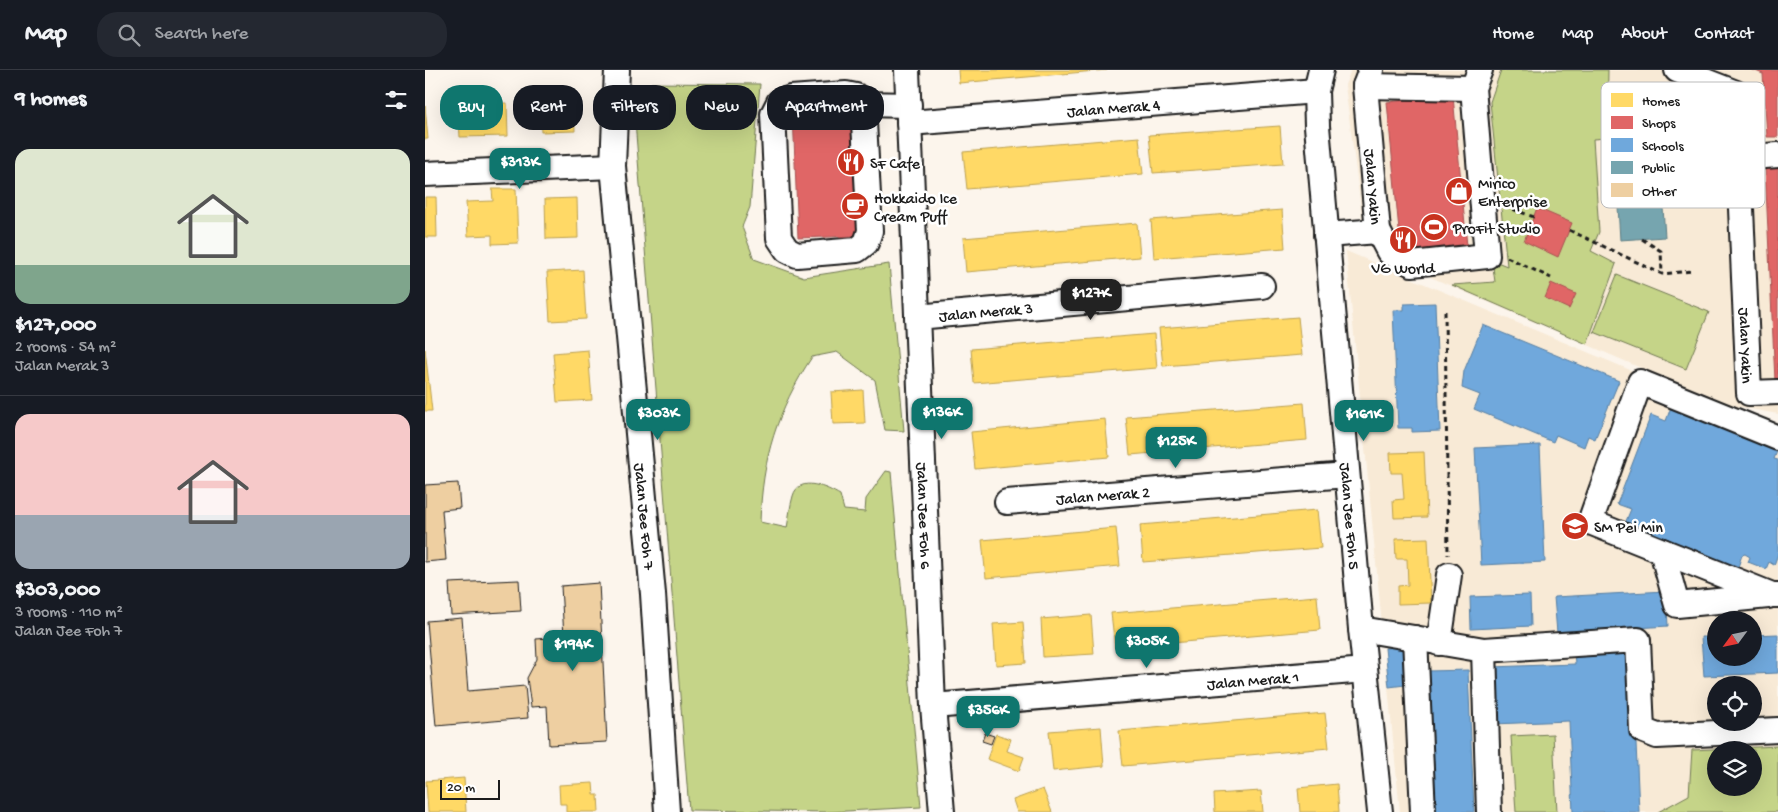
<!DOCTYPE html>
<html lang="en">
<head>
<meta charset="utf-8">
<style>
  :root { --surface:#171b24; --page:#242831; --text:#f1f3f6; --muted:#9ea1a6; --line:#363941; --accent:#0f766e }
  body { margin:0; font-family:"Gochi Hand",sans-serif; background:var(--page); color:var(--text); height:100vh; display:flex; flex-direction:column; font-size:19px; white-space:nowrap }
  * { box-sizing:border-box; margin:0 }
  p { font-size:16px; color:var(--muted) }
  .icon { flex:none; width:28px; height:28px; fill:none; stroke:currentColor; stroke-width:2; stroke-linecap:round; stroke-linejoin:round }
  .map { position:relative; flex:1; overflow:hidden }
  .panel { display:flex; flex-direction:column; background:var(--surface); width:425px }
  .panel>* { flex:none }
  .top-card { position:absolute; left:15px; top:15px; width:475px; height:45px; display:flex; gap:10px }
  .needle { width:32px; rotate:237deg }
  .tools { position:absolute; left:1282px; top:541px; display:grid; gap:10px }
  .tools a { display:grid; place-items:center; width:55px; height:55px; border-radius:50%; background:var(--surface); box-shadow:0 5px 20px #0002; font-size:25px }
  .scale { position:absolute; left:15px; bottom:12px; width:60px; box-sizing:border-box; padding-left:5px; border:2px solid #1c1c1c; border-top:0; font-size:14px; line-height:18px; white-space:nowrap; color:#1c1c1c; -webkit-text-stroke:4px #fff; paint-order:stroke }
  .price { position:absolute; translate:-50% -42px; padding:0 11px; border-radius:10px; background:var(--accent); color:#fff; font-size:16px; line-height:32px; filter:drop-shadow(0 1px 2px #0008) }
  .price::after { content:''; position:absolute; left:50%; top:30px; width:15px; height:11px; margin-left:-8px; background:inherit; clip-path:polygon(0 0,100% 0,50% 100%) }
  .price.active { background:#222; color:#fff }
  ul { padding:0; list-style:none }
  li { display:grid; align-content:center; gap:10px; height:265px; padding:0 15px }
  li+li { border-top:1px solid var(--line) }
  li span { display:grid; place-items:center; height:155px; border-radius:15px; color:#555 }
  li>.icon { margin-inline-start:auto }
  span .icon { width:90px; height:90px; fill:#fffc; stroke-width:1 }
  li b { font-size:21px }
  h2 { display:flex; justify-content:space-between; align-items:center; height:60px; padding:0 15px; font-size:21px }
  .pill { padding:0 18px; border-radius:20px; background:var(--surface); box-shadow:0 5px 20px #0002; font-size:18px; line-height:45px }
  .pill.active { background:var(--accent); color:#fff }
  header { display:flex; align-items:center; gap:30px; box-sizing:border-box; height:70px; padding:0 25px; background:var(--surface); border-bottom:1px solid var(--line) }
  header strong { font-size:24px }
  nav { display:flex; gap:28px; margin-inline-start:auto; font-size:18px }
  .search { width:350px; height:45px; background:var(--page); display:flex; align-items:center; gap:12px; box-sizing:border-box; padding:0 18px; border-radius:20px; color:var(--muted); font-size:19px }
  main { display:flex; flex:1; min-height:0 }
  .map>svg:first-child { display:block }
  .built { fill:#f8ead6; fill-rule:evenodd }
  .green { fill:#c5d488; stroke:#707852; fill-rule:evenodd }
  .homes { fill:#ffd966; stroke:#bba050 }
  .shops { fill:#e06666; stroke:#a55050 }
  .schools { fill:#6fa8dc; stroke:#567ea2 }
  .public { fill:#76a5af; stroke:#5b7c83 }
  .building { fill:#eecfa1; stroke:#1c1c1c }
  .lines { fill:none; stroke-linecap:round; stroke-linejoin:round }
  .minor-casing { stroke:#1c1c1c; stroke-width:28 }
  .path { stroke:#1c1c1c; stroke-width:3; stroke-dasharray:5 4; stroke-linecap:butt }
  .minor { stroke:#fff; stroke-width:24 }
  .labels { text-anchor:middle; stroke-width:5; stroke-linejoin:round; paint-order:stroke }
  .street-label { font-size:16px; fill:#1c1c1c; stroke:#fff }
  .poi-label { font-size:16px; fill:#1c1c1c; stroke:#fff; text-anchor:start }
  .key { fill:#fff; stroke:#bbb; stroke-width:1 }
  .key-label { font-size:14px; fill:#1c1c1c }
</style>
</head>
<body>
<header>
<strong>Map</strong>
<div class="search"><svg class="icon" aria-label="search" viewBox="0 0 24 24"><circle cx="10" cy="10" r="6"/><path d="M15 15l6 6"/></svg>Search here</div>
<nav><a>Home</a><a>Map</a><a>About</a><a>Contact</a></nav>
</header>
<main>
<section class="panel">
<h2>9 homes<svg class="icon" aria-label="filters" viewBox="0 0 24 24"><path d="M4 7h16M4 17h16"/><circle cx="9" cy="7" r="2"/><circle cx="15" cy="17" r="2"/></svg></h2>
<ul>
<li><span style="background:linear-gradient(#dfe7d0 75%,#7fa58c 0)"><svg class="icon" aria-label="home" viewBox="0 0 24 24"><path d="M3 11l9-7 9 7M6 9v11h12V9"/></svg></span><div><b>$127,000</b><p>2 rooms · 54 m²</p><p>Jalan Merak 3</p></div></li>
<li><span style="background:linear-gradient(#f6c9c9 65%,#9aa5b1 0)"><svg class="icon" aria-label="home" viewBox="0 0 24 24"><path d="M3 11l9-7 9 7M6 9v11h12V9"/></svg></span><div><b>$303,000</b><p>3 rooms · 110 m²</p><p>Jalan Jee Foh 7</p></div></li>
</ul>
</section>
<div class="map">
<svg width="1353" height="742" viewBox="0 0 1353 742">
  <rect width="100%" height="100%" fill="#fcf5ec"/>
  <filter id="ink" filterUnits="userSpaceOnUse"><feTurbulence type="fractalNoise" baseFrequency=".02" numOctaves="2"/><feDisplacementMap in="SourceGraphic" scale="10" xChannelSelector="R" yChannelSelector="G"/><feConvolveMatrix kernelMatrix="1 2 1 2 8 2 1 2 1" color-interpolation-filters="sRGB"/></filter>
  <g filter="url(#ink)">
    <g class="built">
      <path d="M926 0H1353V344L1299 334 957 186 940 170 920 15Z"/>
      <path d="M921 181 1353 362V742H975ZM1291 550H1329V588H1291ZM1291 615H1329V652H1291ZM1291 680H1329V718H1291Z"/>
    </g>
    <g class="green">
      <path d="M1076 0H1183L1182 68 1168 69 1174 162 1166 181 1191 194 1162 274 1027 215 1070 212 1067 190 1082 196 1065 32Z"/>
      <path d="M226 13 335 14 325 137 317 157 329 189 379 207 464 194 479 361 460 360 450 310 412 282 387 287C352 340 337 389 335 452L362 458C364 447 365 436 368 426 374 404 403 418 415 425L419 440 440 442 441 429 461 401 466 402 496 737 403 742 264 740 210 51Z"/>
      <path d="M1192 205 1284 242 1261 299 1169 262Z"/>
      <path d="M1128 664 1132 742H1091L1086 666Z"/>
      <path d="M1353 676V742H1233L1264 725 1267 680ZM1291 680H1329V718H1291Z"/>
    </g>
    <g class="homes">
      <path d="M533 0H682L534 13Z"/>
      <path d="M82 33 83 66 35 67 33 34Z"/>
      <path d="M149 34 150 61 116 62 115 35Z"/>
      <path d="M0 36 3 69H0Z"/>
      <path d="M855 56 858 94 728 103 724 65Z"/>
      <path d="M714 67 718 104 542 119 538 82Z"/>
      <path d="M67 119H91L93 173 67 174V165L43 166 41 132 68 131Z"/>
      <path d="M0 127H11L12 167H0Z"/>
      <path d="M152 128 153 168 121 169 120 129Z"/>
      <path d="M857 140 860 178 729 188 726 150Z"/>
      <path d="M712 153 715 187 541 202 538 168Z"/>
      <path d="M158 200 161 249 125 251 122 202Z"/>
      <path d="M873 247 877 285 738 296 734 258Z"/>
      <path d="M729 264 732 298 549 313 546 279Z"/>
      <path d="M0 279 7 341H0Z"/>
      <path d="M163 280 167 330 132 332 128 283Z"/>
      <path d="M438 320 440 353 408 354 406 322Z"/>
      <path d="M879 333 882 370 705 385 701 347Z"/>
      <path d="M680 349 684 387 550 399 546 362Z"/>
      <path d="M999 382 1002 447 969 448 968 430 979 429 977 403H966L965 383Z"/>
      <path d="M892 440 896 478 718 492 715 455Z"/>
      <path d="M691 458 695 496 561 508 557 470Z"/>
      <path d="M1003 468 1006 533 973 534V516L983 515 982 489H971L970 469Z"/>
      <path d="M892 526 895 560 690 578 686 543Z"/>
      <path d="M666 545 669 584 618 587 616 549Z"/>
      <path d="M598 552 601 593 571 595 568 554Z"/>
      <path d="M900 643 904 678 698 696 694 661Z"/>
      <path d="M676 657 679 696 628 701 624 661Z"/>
      <path d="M571 664 586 669 582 681 599 687 594 701 562 689Z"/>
      <path d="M39 708 41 742H3L1 711Z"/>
      <path d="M168 713 169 725H173L174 742H141V734H135L134 715Z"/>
      <path d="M912 714 914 742H875L873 718Z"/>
      <path d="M618 719 627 742H592L588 730Z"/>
      <path d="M836 721 838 742H790L789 724Z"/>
    </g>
    <g class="shops">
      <path d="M1328 0H1353V67H1342L1338 4Z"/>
      <path d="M1028 26 1042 176 976 182 962 32Z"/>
      <path d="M428 40 433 166 373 168 368 43Z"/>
      <path d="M1353 96V311H1350L1340 97Z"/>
      <path d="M1112 138 1147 153 1133 187 1099 171Z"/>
      <path d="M1126 213 1151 224 1144 239 1120 228Z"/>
    </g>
    <g class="schools">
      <path d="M1010 233 1015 361 987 362V358H973L968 240H979V234Z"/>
      <path d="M1058 255 1194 311 1170 369 1163 366 1159 377 1131 365 1128 372 1049 339 1055 325 1037 318 1039 301Z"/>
      <path d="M1247 334 1353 379 1349 389 1353 390V484L1349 495 1344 492 1341 499 1323 492 1325 487 1320 484 1317 485 1312 500 1199 456 1206 439 1192 434 1226 345 1241 351Z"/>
      <path d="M1115 375 1120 492 1056 495 1050 378Z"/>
      <path d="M1241 521 1243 556 1132 563 1129 527Z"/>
      <path d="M1105 525 1106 556 1046 559 1045 527Z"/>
      <path d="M1353 564V603L1279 606 1276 567H1291V588H1329V565Z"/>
      <path d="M984 576 988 614 964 617 960 578Z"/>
      <path d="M1207 580 1214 742H1148L1144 651 1068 654 1066 597 1150 594 1149 582Z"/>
      <path d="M1043 600 1049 742H1009L1003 601Z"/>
    </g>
    <path class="public" d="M1234 79 1240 167 1195 170 1192 120H1180L1177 82Z"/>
    <g class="building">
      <path d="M33 413 35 438 17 440 21 490 0 492V415Z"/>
      <path d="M94 510 96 541 26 545 24 513Z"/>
      <path d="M174 513 182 672 124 675 122 636 106 637 102 608 112 589 111 569 139 567 136 516Z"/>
      <path d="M37 548 43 621 100 616 103 648 11 656 2 551Z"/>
      <path d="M560 663 569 666 566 674 557 671Z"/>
    </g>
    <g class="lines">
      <g class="minor-casing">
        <g id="minor">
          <path id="s1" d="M192 0 188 96 228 524 242 742"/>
          <path id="s2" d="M482 0 508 636 517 742"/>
          <path id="s3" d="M896 0 891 21 892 56 936 559 955 742"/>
          <path id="s4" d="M946 0 940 16 953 161 964 182 987 194 1062 186 1048 18 1055 0"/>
          <path id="s5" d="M1252 0 1311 23 1324 323 1353 322"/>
          <path d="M940 16 1048 18"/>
          <path d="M421 24 431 26 438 34 445 161 441 173 432 180 372 185 362 180 354 168 348 44 354 32 366 28Z"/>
          <path d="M438 34 484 35"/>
          <path id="s6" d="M484 53 891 21"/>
          <path d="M1314 88 1353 85"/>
          <path d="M0 104 188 96"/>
          <path d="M901 165 953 161"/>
          <path id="s7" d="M492 247 837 216"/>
          <path d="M1353 368 1215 312 1165 452 1347 525H1353"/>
          <path id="s8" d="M582 432 922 405"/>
          <path d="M1237 481 1252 535 1343 526"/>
          <path d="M936 559 1059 580 1213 570 1217 660 1232 666 1353 660"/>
          <path d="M990 568 998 742"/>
          <path d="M1014 573 1024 505"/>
          <path d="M1059 580 1064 742"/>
          <path id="s9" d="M508 636 940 600"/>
        </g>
      </g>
      <g class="path">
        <path d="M1079 136 1109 147"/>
        <path d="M1144 160 1237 204 1267 201"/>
        <path d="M1217 169 1236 181 1237 204"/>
        <path d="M1082 187 1126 208"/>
        <path d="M1020 241 1023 485"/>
      </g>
      <use href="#minor" class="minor"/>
    </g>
  </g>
  <defs>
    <g id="restaurant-disc" transform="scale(1.4375)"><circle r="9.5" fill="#c8321e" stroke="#fff"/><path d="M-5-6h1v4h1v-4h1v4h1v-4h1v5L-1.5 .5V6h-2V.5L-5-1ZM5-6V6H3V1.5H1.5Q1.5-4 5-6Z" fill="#fff"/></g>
    <g id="shop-disc" transform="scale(1.4375)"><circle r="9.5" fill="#c8321e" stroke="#fff"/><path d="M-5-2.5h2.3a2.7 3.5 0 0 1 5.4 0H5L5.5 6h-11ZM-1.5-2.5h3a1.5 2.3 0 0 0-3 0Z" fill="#fff"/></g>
    <g id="cafe-disc" transform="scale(1.4375)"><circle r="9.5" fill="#c8321e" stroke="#fff"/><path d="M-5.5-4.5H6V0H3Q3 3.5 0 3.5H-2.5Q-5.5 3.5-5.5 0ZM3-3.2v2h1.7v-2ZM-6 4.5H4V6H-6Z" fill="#fff"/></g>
    <g id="stadium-disc" transform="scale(1.4375)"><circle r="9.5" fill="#c8321e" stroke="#fff"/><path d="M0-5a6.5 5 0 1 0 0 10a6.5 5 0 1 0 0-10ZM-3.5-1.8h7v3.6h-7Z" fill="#fff"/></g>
    <g id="school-disc" transform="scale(1.4375)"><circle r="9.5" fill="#c8321e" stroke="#fff"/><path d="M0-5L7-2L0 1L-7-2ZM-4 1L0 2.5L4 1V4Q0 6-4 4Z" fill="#fff"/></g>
  </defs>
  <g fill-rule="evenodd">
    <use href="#restaurant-disc" x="426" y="92"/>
    <use href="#shop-disc" x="1034" y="121"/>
    <use href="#cafe-disc" x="430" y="136"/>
    <use href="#stadium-disc" x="1009" y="157"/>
    <use href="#restaurant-disc" x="978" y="170"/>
    <use href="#school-disc" x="1150" y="456"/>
  </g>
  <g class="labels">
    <g class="street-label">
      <text dy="6" stroke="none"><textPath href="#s6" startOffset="205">Jalan Merak 4</textPath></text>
      <text dy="6" stroke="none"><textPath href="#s4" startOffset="118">Jalan Yakin</textPath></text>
      <text dy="6" stroke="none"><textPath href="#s7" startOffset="69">Jalan Merak 3</textPath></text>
      <text dy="6" stroke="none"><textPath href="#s5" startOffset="316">Jalan Yakin</textPath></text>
      <text dy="6" stroke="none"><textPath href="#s8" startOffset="96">Jalan Merak 2</textPath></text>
      <text dy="6" stroke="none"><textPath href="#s1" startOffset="448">Jalan Jee Foh 7</textPath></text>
      <text dy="6" stroke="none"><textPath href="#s2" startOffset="446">Jalan Jee Foh 6</textPath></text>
      <text dy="6" stroke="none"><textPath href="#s3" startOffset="448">Jalan Jee Foh 5</textPath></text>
      <text dy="6" stroke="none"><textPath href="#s9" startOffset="321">Jalan Merak 1</textPath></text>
    </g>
    <g class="poi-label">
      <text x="445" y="98">SF Cafe</text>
      <text x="1053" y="118">Mirico<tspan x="1053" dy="18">Enterprise</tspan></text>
      <text x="449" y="133">Hokkaido Ice<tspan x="449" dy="18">Cream Puff</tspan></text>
      <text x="1028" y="163">ProFit Studio</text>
      <text x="978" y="203" text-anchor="middle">VG World</text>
      <text x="1169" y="462">SM Pei Min</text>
    </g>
  </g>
  <rect x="1176" y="12" width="164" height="126" rx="8" class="key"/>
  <rect x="1186" y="23" width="22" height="14" fill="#ffd966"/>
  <rect x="1186" y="46" width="22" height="13" fill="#e06666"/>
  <rect x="1186" y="68" width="22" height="14" fill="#6fa8dc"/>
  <rect x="1186" y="91" width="22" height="13" fill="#76a5af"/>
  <rect x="1186" y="113" width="22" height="14" fill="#eecfa1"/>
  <g class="key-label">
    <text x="1217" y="35">Homes</text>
    <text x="1217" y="57">Shops</text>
    <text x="1217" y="80">Schools</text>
    <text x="1217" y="102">Public</text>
    <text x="1217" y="125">Other</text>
  </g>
</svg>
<div class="tools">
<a><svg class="needle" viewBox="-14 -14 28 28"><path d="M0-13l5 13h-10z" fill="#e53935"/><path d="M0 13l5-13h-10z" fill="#9ea1a6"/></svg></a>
<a><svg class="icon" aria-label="locate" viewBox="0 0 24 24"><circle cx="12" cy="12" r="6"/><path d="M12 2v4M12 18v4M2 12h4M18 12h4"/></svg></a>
<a><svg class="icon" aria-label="layers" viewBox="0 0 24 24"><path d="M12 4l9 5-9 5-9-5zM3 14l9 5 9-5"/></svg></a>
</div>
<div class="scale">20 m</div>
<b class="price" style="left:95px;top:120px">$313K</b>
<b class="price active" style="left:666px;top:251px">$127K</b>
<b class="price" style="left:517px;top:370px">$136K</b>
<b class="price" style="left:233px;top:371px">$303K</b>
<b class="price" style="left:939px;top:372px">$161K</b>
<b class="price" style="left:751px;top:399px">$125K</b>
<b class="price" style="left:722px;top:599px">$305K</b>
<b class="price" style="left:148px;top:602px">$194K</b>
<b class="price" style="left:563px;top:668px">$356K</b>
<div class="top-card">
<a class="pill active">Buy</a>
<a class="pill">Rent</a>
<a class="pill">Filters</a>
<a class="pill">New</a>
<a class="pill">Apartment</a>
</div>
</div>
</main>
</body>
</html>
